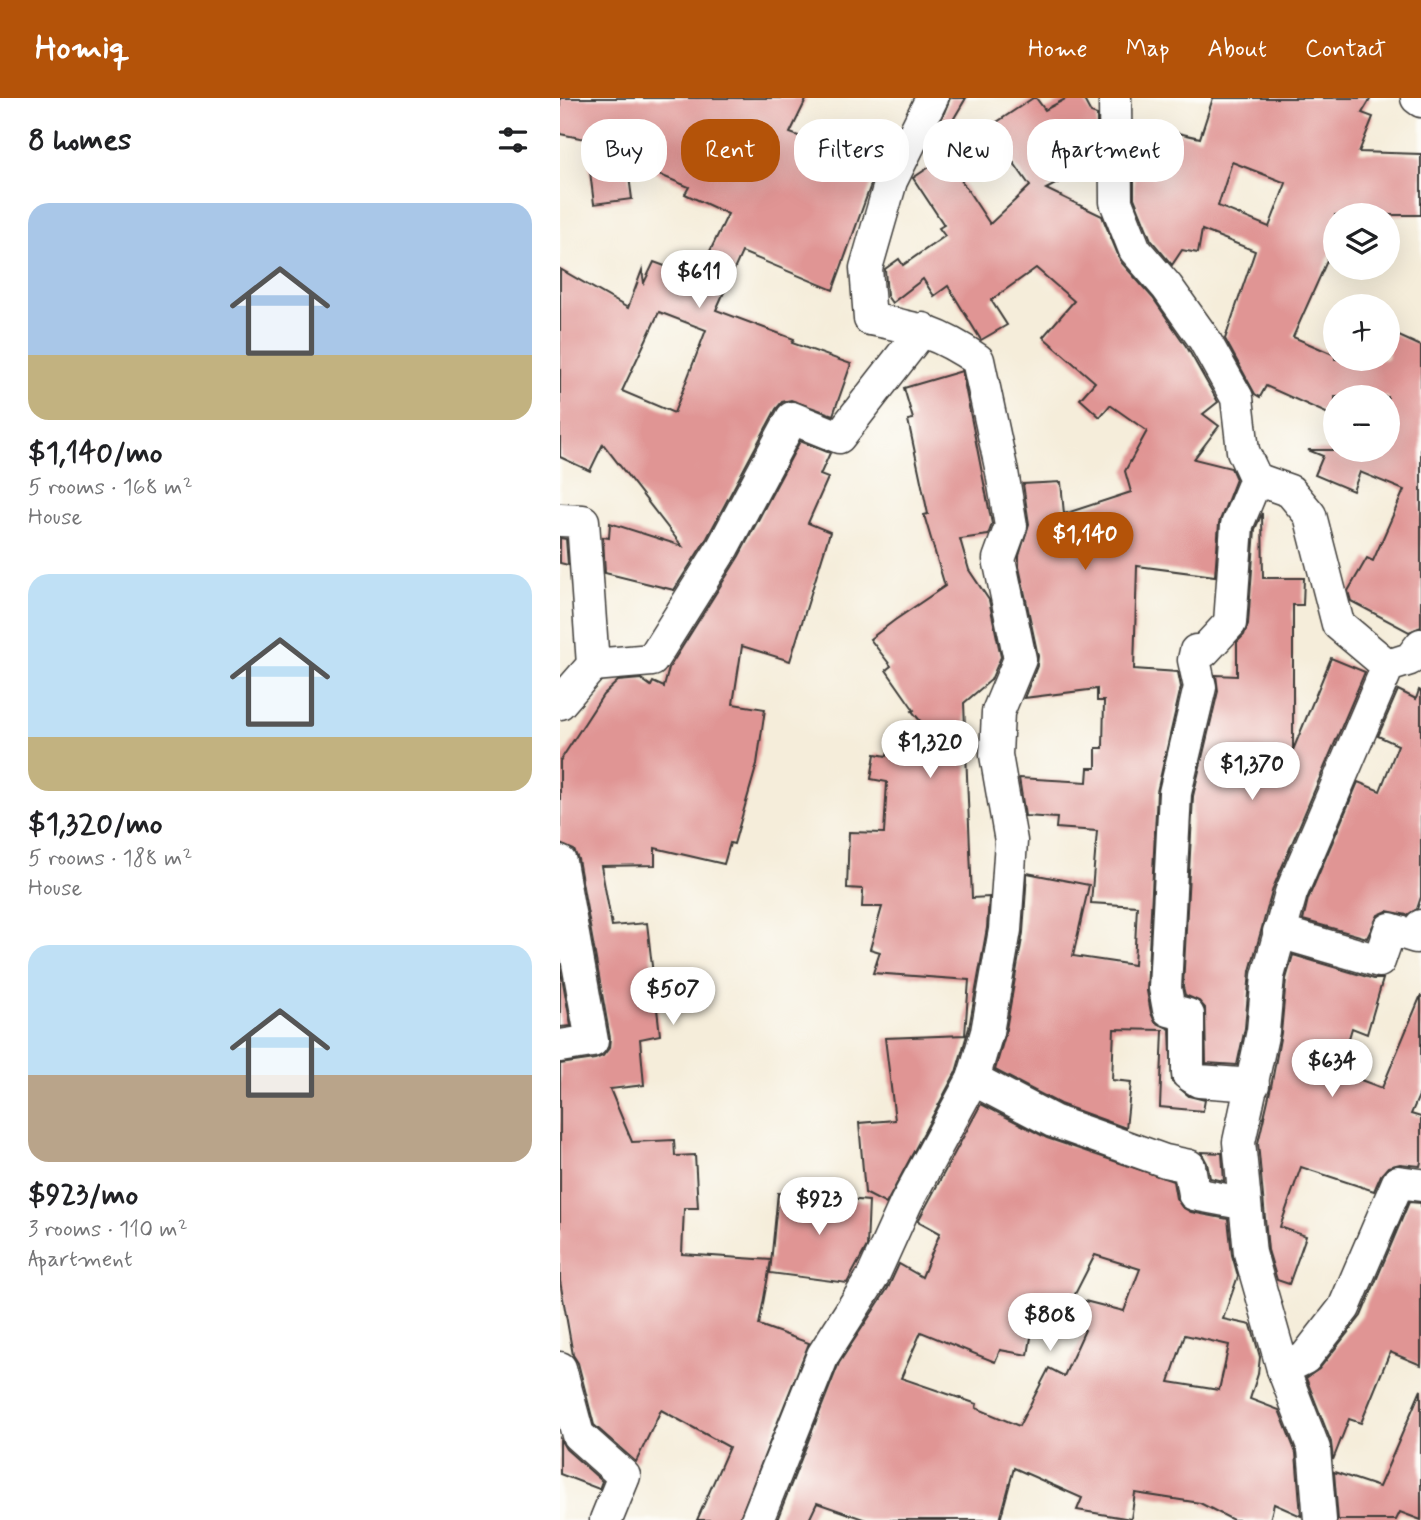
<!DOCTYPE html>
<html lang="en">
<head>
<meta charset="utf-8">
<style>
  :root { --surface:#fff; --page:#f6f6f6; --text:#202124; --muted:#757577; --accent:#b45309 }
  body { margin:0; font-family:Mynerve,sans-serif; background:var(--page); color:var(--text); height:100vh; display:flex; flex-direction:column; font-size:26px; white-space:nowrap }
  * { box-sizing:border-box; margin:0 }
  p { font-size:23px; color:var(--muted) }
  .icon { flex:none; width:38px; height:38px; fill:none; stroke:currentColor; stroke-width:2; stroke-linecap:round; stroke-linejoin:round }
  .map { position:relative; flex:1; overflow:hidden }
  .panel { display:flex; flex-direction:column; background:var(--surface); width:560px }
  .panel>* { flex:none }
  .hud { position:absolute; left:21px; top:21px; width:665px; height:63px; display:flex; gap:14px }
  .controls { position:absolute; left:763px; top:105px; display:grid; gap:14px }
  .controls a { display:grid; place-items:center; width:77px; height:77px; border-radius:50%; background:var(--surface); box-shadow:0 7px 28px #0002; font-size:35px }
  .price { position:absolute; translate:-50% -60px; padding:0 16px; border-radius:24px; background:#fff; color:#222; font-size:23px; line-height:46px; filter:drop-shadow(0 2px 4px #0008) }
  .price::after { content:''; position:absolute; left:50%; top:42px; width:21px; height:16px; margin-left:-10px; background:inherit; clip-path:polygon(0 0,100% 0,50% 100%) }
  .price.selected { background:var(--accent); color:#fff }
  ul { padding:0; list-style:none }
  li { display:grid; align-content:center; gap:14px; height:371px; padding:0 28px }
  li span { display:grid; place-items:center; height:217px; border-radius:21px; color:#555 }
  li>.icon { margin-inline-start:auto }
  span .icon { width:126px; height:126px; fill:#fffc; stroke-width:1 }
  li b { font-size:30px }
  h2 { display:flex; justify-content:space-between; align-items:center; height:84px; padding:0 28px; font-size:30px }
  .chip { padding:0 24px; border-radius:28px; background:var(--surface); box-shadow:0 7px 28px #0002; font-size:24px; line-height:63px }
  .chip.selected { background:var(--accent); color:#fff }
  header { display:flex; align-items:center; gap:42px; box-sizing:border-box; height:98px; padding:0 35px; background:var(--accent); color:#fff }
  header strong { font-size:33px }
  nav { display:flex; gap:38px; margin-inline-start:auto; font-size:24px }
  main { display:flex; flex:1; min-height:0 }
  .map>svg:first-child { display:block }
  .building { fill:#e09594; fill-rule:evenodd }
  .lines { fill:none; stroke-linecap:round; stroke-linejoin:round }
  .street-casing { stroke:#3d3b38; stroke-width:35 }
  .street { stroke:#fff; stroke-width:32 }
</style>
</head>
<body>
<header>
<strong>Homiq</strong>
<nav><a>Home</a><a>Map</a><a>About</a><a>Contact</a></nav>
</header>
<main>
<section class="panel">
<h2>8 homes<svg class="icon" aria-label="filters" viewBox="0 0 24 24"><path d="M4 7h16M4 17h16"/><circle cx="9" cy="7" r="2"/><circle cx="15" cy="17" r="2"/></svg></h2>
<ul>
<li><span style="background:linear-gradient(#a9c7e8 70%,#c2b280 0)"><svg class="icon" aria-label="home" viewBox="0 0 24 24"><path d="M3 11l9-7 9 7M6 9v11h12V9"/></svg></span><div><b>$1,140/mo</b><p>5 rooms · 168 m²</p><p>House</p></div></li>
<li><span style="background:linear-gradient(#bfe0f5 75%,#c2b280 0)"><svg class="icon" aria-label="home" viewBox="0 0 24 24"><path d="M3 11l9-7 9 7M6 9v11h12V9"/></svg></span><div><b>$1,320/mo</b><p>5 rooms · 188 m²</p><p>House</p></div></li>
<li><span style="background:linear-gradient(#bfe0f5 60%,#b9a48a 0)"><svg class="icon" aria-label="home" viewBox="0 0 24 24"><path d="M3 11l9-7 9 7M6 9v11h12V9"/></svg></span><div><b>$923/mo</b><p>3 rooms · 110 m²</p><p>Apartment</p></div></li>
</ul>
</section>
<div class="map">
<svg width="861" height="1422" viewBox="0 0 861 1422">
  <rect width="100%" height="100%" fill="#fdfcf7"/>
  <filter id="ink" filterUnits="userSpaceOnUse"><feTurbulence type="fractalNoise" baseFrequency=".0143" numOctaves="2"/><feDisplacementMap in="SourceGraphic" scale="14" xChannelSelector="R" yChannelSelector="G"/><feConvolveMatrix kernelMatrix="1 2 1 2 8 2 1 2 1" color-interpolation-filters="sRGB"/></filter>
  <filter id="wash" filterUnits="userSpaceOnUse"><feTurbulence type="fractalNoise" baseFrequency=".00686" numOctaves="4" result="noise"/><feDisplacementMap in="SourceGraphic" scale="28" xChannelSelector="R" yChannelSelector="G"/><feGaussianBlur stdDeviation="1.57" result="paint"/><feColorMatrix in="noise" values="0 0 0 0 0 0 0 0 0 0 0 0 0 0 0 0 0 1.4 0 .05"/><feComposite in="paint" operator="in"/></filter>
  <g filter="url(#wash)">
    <rect width="100%" height="100%" fill="#f5edda"/>
    <g id="blocks">
      <g class="building">
        <path d="M0 0H247L230 35 318 67 273 192 182 154 156 212 234 241 232 245 291 266 273 317 231 302 222 304 216 311 147 440 114 492 45 475 43 439 49 440 50 425 122 448 43 346 30 373 0 359V171L68 210 82 172 84 185 94 164 137 180 168 116 125 96 129 89 67 63 72 101 34 106 27 49 30 42 0 36ZM99 214 146 232 114 315 62 293Z"/>
        <path d="M390 0H406L387 32 379 27Z"/>
        <path d="M473 0H476L485 12 507 0H523L531 15 537 17V64L486 91 542 118 561 164 593 200 628 251 658 304 643 316 659 328 634 361 671 370 676 381 659 425 655 478 577 468 574 571 618 574 621 589 597 694 587 893 591 915 595 924 610 931 612 984 629 998 645 1002 643 1013 600 1009 603 932 554 931 552 982 571 984 566 1030 500 1006 435 972 445 937 463 835 467 775 529 787 513 858 574 867 577 808 531 805 537 733 496 730 497 720 465 718 459 680 527 684 528 670H536V650H543L544 603H537V591L464 600 477 568 478 558 459 469V458L469 426 463 386 501 384 504 416 571 394 565 373 587 333 550 307 540 319 520 301 535 284 483 239 514 203 476 170 431 202 447 227 421 242 388 188 374 198 363 181 332 205 327 198 325 171 339 161 343 167 385 138 379 130 384 127 353 80ZM442 48 470 88 430 126 401 82Z"/>
        <path d="M653 0H811L802 15 813 19 799 54 861 56V117H775V145L733 239 775 257V261H784L801 268 804 261H828V233L861 248V529L849 534 791 503 788 493 807 460 813 463 844 392 800 374 793 393 755 377 763 358 748 352H828V299H775V319L706 288 700 299 695 296 665 241 695 153 642 132 638 155 622 152 612 167 591 142 574 100V25L640 40ZM672 64 726 85 709 129 658 108Z"/>
        <path d="M402 273 432 426 428 437 400 441 409 472 429 502 441 559 431 582 404 605 412 800 429 799 427 830 409 930 396 974 326 1106 305 1095 299 1025 335 1022 325 940 405 937 409 882 313 875 320 854 310 851 322 809H302L303 791 287 790 289 734 324 735 327 684 311 681 315 656 327 658 332 636 379 646 352 613 354 612 326 572 331 568 310 541 335 522 385 488 364 417 368 416 348 322 353 321 344 290Z"/>
        <path d="M240 343 270 355 260 377 268 380 248 425 270 434 230 563 182 548 173 606 205 611 197 666 174 746 170 745 164 766 95 750V767L41 768 52 828 87 825 92 868 100 937 80 941 84 987 50 991 72 1044 114 1042 115 1058 135 1057 138 1110H124L122 1156 211 1162 199 1227 249 1245 179 1422H137L169 1349 101 1312 76 1364 34 1327 18 1265 13 1257 0 1183V966L35 961 43 958 49 950 50 940 18 761 14 752 0 746V663L43 597 58 583 81 581 91 588 93 584 104 589 109 570 179 458Z"/>
        <path d="M702 415 703 480H744L743 507H733V652L771 560 805 574 713 790 690 873 685 930 677 967 646 965 645 910 639 903 625 897 623 889 633 698 658 593 656 577 677 578V544L684 537 688 526 695 431Z"/>
        <path d="M0 440 6 441 8 467 0 465Z"/>
        <path d="M838 592 856 601 859 592 861 593V799L857 811 847 817 827 813 818 817 807 840 743 822 748 801 798 684 820 693 838 647 818 638Z"/>
        <path d="M733 857 814 881H823L807 936 792 930 779 974 822 990 861 897V993L851 1016 861 1019V1064L860 1068 840 1066 828 1069 821 1077 814 1093 741 1069 720 1129 746 1138 729 1186 717 1182 708 1152 698 1045 711 989 721 935 726 881Z"/>
        <path d="M0 868 11 928 0 929Z"/>
        <path d="M421 1006 487 1040 613 1083 616 1100 622 1109 631 1114 668 1121 672 1157 678 1178 663 1221 691 1227 700 1259 698 1276 690 1301 719 1312 736 1355 741 1418 714 1406 710 1422H673L640 1405 575 1395 571 1421 517 1412 522 1400 454 1370 440 1422H306L257 1405 249 1422H217L279 1265 328 1190 339 1166 362 1179 380 1135 358 1123ZM535 1157 580 1171 564 1213 513 1200ZM476 1210 525 1232 504 1278 489 1270 459 1328 416 1310 417 1306 341 1280 361 1234 435 1264 440 1252 468 1257ZM625 1237 669 1247 659 1292 609 1284Z"/>
        <path d="M641 1054 662 1055 664 1083 650 1080 647 1065Z"/>
        <path d="M218 1095 309 1103 307 1148 287 1185 210 1175Z"/>
        <path d="M849 1104 861 1105V1267L830 1254 801 1325 789 1321 773 1362 771 1344 746 1280 759 1271 801 1218Z"/>
        <path d="M861 1292V1422L840 1414 836 1422H778L774 1374 819 1389Z"/>
        <path d="M0 1341 6 1351 42 1383 39 1391 0 1376Z"/>
      </g>
    </g>
  </g>
  <g filter="url(#ink)">
    <use href="#blocks" fill-opacity="0" stroke="#3d3b38" stroke-width="2"/>
    <g class="lines">
      <g class="street-casing">
        <g id="street">
          <path d="M555 0 556 104 575 152 607 189 644 241 677 300 683 353 696 381 730 393 750 417 778 526 828 568"/>
          <path d="M857 0 861 3"/>
          <path d="M0 422 23 423 33 567 0 605"/>
          <path d="M33 567 92 562 163 449 232 320 279 339 363 231"/>
          <path d="M0 764 32 943 0 948"/>
          <path d="M719 834 819 863 830 831 856 839 861 828"/>
          <path d="M413 981 493 1023 605 1063 629 1068 634 1096 671 1103 683 1100"/>
          <path d="M693 987 639 983 628 976V917L609 912 605 890 615 695 640 589 634 562 636 553H644L670 525 677 427 696 381"/>
          <path d="M0 1270 18 1337 64 1378 46 1422"/>
          <path d="M723 1271 745 1260 784 1210 838 1084 861 1087"/>
          <path d="M197 1422 263 1257 312 1180 346 1105 413 981 427 934 445 832 451 743 436 657 438 614 460 561 439 461 451 428 442 374 418 262C378 234 356 230 310 221L306 170 331 83 372 0"/>
          <path d="M760 1422 754 1351 723 1271 690 1155 679 1044 703 933 708 878 731 795 828 568 850 561 861 547"/>
        </g>
      </g>
      <use href="#street" class="street"/>
    </g>
  </g>
</svg>
<div class="controls">
<a><svg class="icon" aria-label="layers" viewBox="0 0 24 24"><path d="M12 4l9 5-9 5-9-5zM3 14l9 5 9-5"/></svg></a>
<a>+</a>
<a>−</a>
</div>
<b class="price" style="left:139px;top:212px">$611</b>
<b class="price selected" style="left:525px;top:474px">$1,140</b>
<b class="price" style="left:370px;top:682px">$1,320</b>
<b class="price" style="left:692px;top:704px">$1,370</b>
<b class="price" style="left:113px;top:929px">$507</b>
<b class="price" style="left:772px;top:1001px">$634</b>
<b class="price" style="left:259px;top:1139px">$923</b>
<b class="price" style="left:490px;top:1255px">$808</b>
<div class="hud">
<a class="chip">Buy</a>
<a class="chip selected">Rent</a>
<a class="chip">Filters</a>
<a class="chip">New</a>
<a class="chip">Apartment</a>
</div>
</div>
</main>
</body>
</html>
